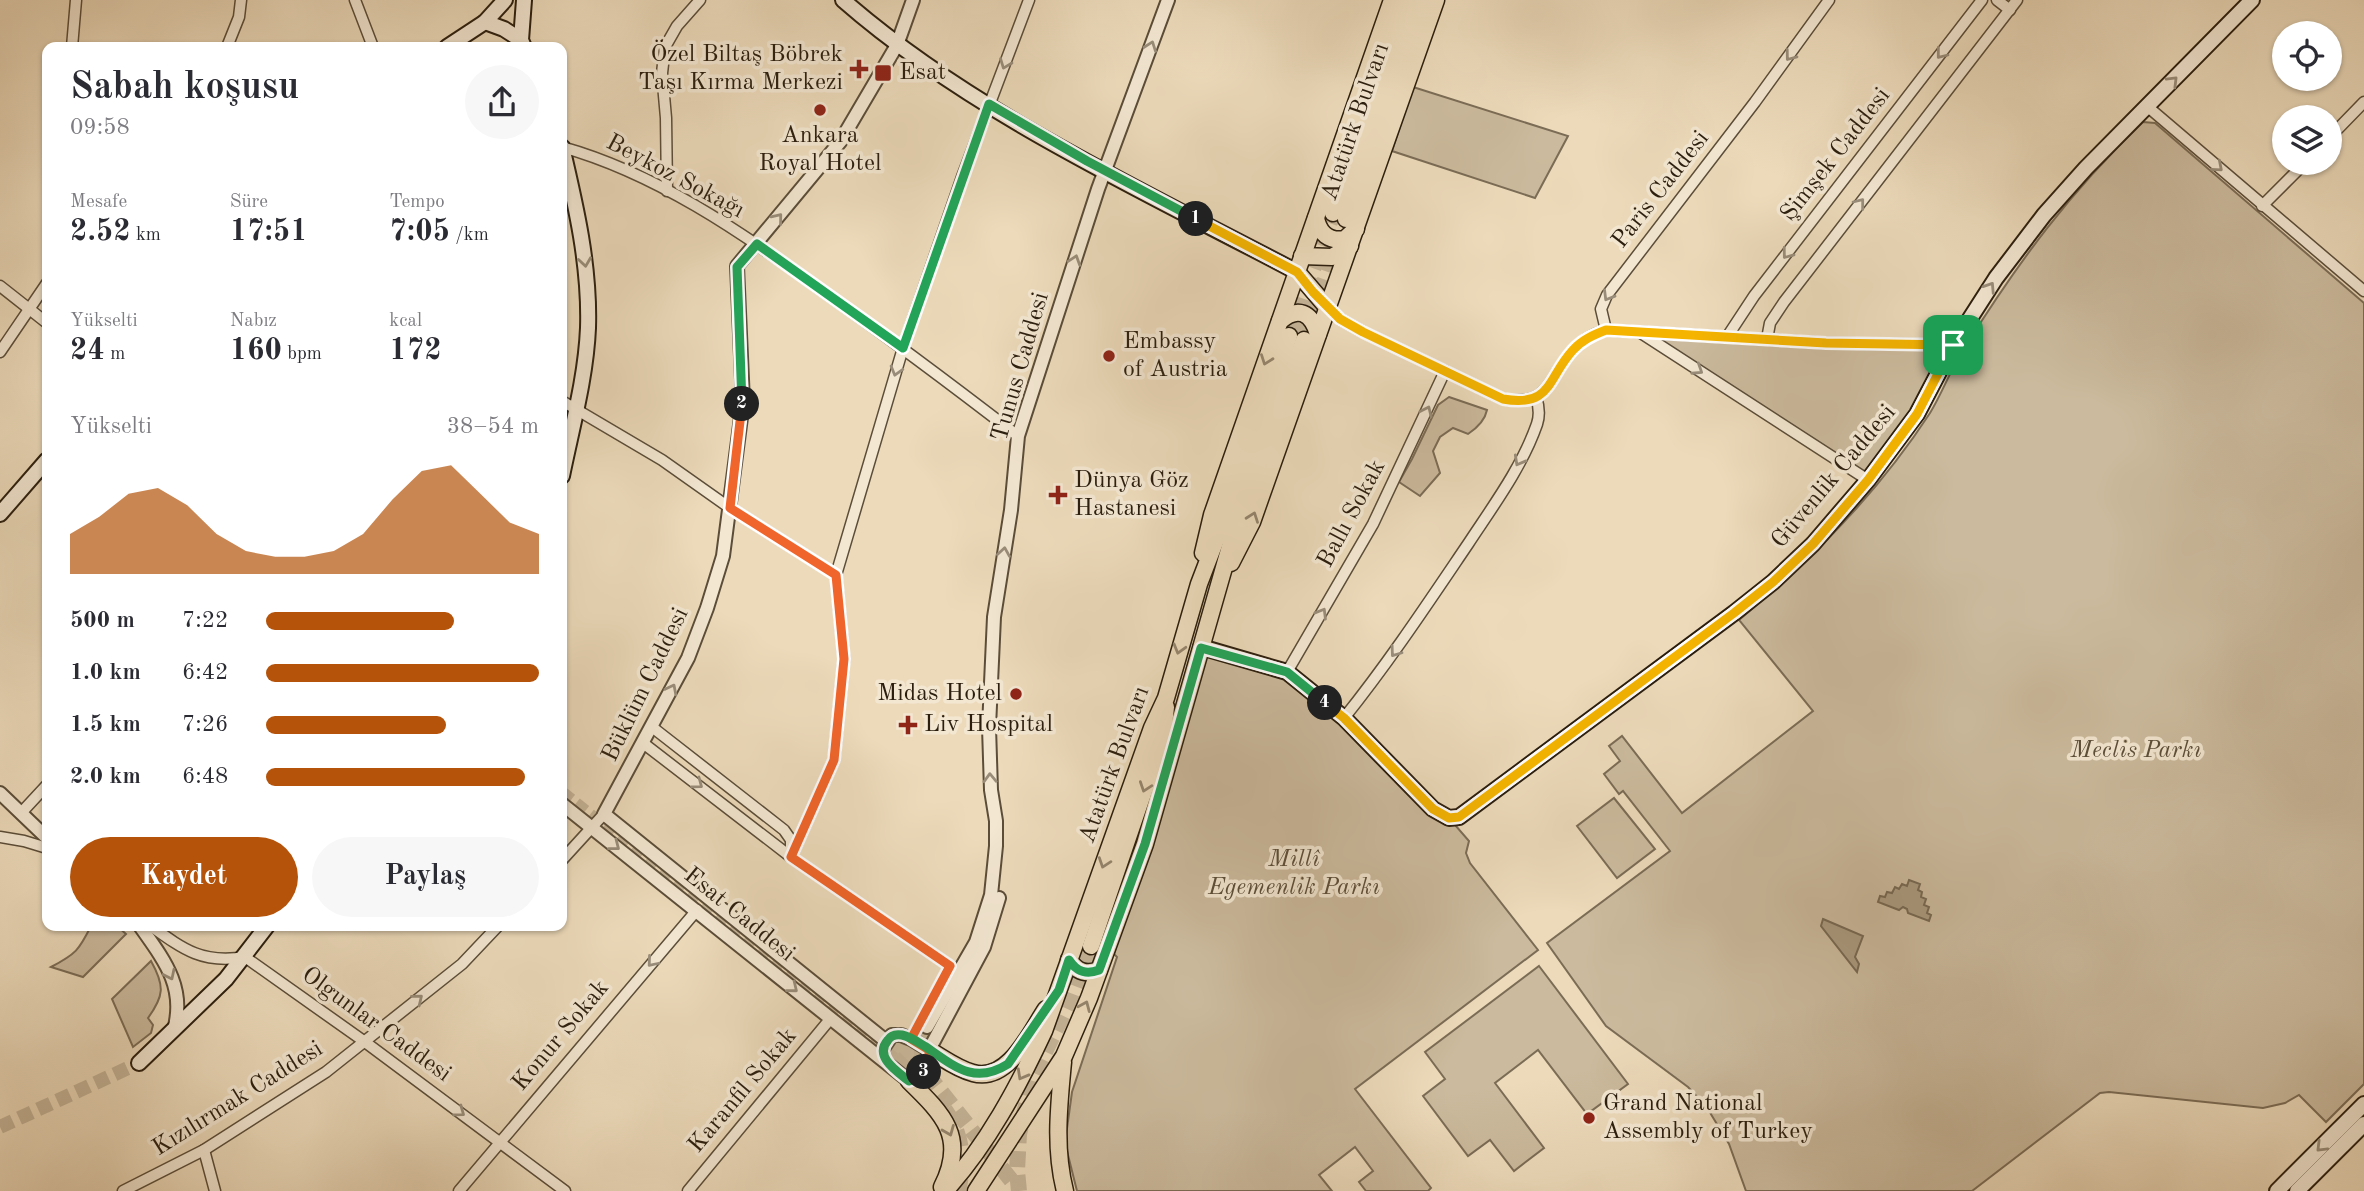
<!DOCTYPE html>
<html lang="tr">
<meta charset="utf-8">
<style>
:root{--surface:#fff;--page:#f7f7f7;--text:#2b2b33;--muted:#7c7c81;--accent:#b45309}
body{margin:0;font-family:"Old Standard TT",serif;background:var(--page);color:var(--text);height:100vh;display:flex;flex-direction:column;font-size:26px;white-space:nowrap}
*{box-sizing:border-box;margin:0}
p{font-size:23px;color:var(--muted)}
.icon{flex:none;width:38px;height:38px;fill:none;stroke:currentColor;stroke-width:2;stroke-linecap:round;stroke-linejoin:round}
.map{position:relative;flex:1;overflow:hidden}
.details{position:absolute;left:42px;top:42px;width:525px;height:889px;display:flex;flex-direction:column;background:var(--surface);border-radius:14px;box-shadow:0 2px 5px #0004}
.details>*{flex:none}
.buttons{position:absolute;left:2272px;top:21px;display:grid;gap:14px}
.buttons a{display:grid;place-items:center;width:70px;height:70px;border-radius:50%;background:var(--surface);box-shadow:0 2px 5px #0004;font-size:35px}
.pin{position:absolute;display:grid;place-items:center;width:60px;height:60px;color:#fff;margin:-30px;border-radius:14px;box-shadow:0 4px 10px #0006}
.km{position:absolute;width:35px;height:35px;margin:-18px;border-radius:50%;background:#222;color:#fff;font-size:19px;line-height:35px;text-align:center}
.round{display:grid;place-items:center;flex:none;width:74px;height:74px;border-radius:37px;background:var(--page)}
.summary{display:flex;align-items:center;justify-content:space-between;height:119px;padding:0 28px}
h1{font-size:38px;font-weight:700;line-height:52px}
.metrics{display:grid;grid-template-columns:repeat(3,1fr);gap:10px;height:119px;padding:7px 28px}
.metrics div{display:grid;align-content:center}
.metrics b{font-size:30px;font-weight:700}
.metrics small{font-size:19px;font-weight:400}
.metrics p{font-size:19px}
.chart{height:196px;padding:14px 28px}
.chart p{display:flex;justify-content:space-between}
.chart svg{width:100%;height:126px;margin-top:7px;fill:var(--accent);opacity:.7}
.button{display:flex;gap:14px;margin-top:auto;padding:14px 28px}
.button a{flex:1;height:80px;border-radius:42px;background:var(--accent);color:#fff;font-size:28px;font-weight:700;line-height:80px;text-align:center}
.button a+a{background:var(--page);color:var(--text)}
ul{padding:0 28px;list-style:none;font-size:23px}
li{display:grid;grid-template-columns:112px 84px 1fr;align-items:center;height:52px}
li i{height:18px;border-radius:9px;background:var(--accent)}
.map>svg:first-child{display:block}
</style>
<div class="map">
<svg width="2364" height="1191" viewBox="0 0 2364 1191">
<rect width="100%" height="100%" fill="#ecdaba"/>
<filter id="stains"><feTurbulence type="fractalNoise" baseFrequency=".00286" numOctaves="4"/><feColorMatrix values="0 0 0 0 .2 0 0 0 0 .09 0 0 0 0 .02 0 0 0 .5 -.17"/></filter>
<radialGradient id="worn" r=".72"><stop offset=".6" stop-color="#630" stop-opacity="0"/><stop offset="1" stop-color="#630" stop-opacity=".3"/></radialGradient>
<g fill="#cbba9d" stroke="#7b6c56" stroke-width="2">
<polygon points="1413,87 1568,136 1535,198 1392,151"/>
<path d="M2143 122 2155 123 2364 303V1084L2326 1122 2299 1095 2285 1103 2263 1108 2109 1092 2100 1093 1972 1191H1746L1729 1144 1706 1106 1688 1087 1606 1026 1547 943 1670 851 1623 791 1619 794 1604 774 1620 761 1609 746 1622 736 1682 813 1813 711 1739 620C1812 560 1878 493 1930 413 1943 392 1951 368 1965 347 2019 261 2069 193 2143 122Z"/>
<polygon points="1641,333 1953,345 1868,480"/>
<path d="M1449 397 1487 410C1485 420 1477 428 1468 434L1453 428 1440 437 1433 451 1440 473 1420 496 1399 482 1412 459 1438 405Z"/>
<polygon points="1201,647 1287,672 1449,818 1469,841 1466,853 1470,863 1538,950 1355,1089 1431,1188 1428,1191 1366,1191 1359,1182 1373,1171 1355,1147 1319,1175 1332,1191 1077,1191 1065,1143 1072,1092 1117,957 1114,954"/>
<polygon points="1614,798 1655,849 1617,878 1577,826"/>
<path d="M91 926H117L126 934 83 977 51 967C76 954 79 950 91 926Z"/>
<path d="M151 961C165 986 164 996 148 1018L153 1025 151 1033 133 1047 112 999Z"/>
<polygon points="1539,966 1628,1084 1587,1114 1538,1050 1495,1083 1544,1148 1514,1171 1490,1140 1468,1156 1423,1096 1445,1079 1425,1052"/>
<polygon points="892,1035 929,1050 916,1079 884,1057 883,1048"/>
</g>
<g fill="#aa9a80" stroke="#776852" stroke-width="2">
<polygon points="1909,880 1920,884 1918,890 1922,892 1921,897 1926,899 1924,905 1929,907 1927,913 1931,915 1929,921 1908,913 1907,909 1903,907 1899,910 1878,902 1880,896 1885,897 1887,892 1892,893 1895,887 1899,889 1902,884 1907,886"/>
<polygon points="1823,919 1863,936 1855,957 1859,964 1857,972 1821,926"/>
</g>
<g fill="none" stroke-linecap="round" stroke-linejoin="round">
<polyline stroke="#c5b498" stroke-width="12" stroke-dasharray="12 6" stroke-linecap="butt" points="562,792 894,1058"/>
<polyline stroke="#c5b498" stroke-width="14" stroke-dasharray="14 7" stroke-linecap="butt" points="0,1127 139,1063"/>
<g stroke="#c5b498" stroke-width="16" stroke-dasharray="16 8" stroke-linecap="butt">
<polyline points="1289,336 1333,213"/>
<polyline points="1304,340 1346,219"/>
<path d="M927 1027C920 1044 920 1057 927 1074L1019 1190"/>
<polyline points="894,1058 920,1084"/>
<path d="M945 1110C963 1135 965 1162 958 1191"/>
<polyline points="1019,1191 1017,1171 1019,1134 1033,1077 1072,996 1091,946"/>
</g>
<defs>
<g id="minor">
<polyline points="355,0 373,47"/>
<polyline points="1997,0 2010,10"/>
<polyline points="72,47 76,0"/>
<polyline points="227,47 239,17 241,0"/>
<polyline points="2148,107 2364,291"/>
<polyline points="2329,138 2364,102"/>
<path d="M562 147C655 173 740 231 817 287 885 335 952 385 1018 436"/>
<polyline points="667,191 666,118 662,73 665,47 677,26 700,0"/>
<polyline points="2262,206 2305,163"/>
<polyline points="0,286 47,323"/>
<path d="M1327 307 1340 319 1363 332 1503 399C1552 407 1547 378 1573 350 1582 340 1593 334 1606 330L1826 343 1953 345"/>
<polyline points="1606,330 1601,309 1607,295 1755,102 1829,0"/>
<polyline points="1641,333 1868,480"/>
<polyline points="1727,337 1754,296 1982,0"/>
<polyline points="1767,339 1770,323 1784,302 2017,0"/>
<polyline points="0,352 47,283"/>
<polyline points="562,401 662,460 730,508 836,575"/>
<polyline points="1287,672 1373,524 1445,371"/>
<path d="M1344 718C1389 662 1428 603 1468 544 1493 506 1522 467 1537 424 1540 415 1539 406 1536 397"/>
<polyline points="652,727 784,830 791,840 791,853"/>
<polyline points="643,743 791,857 950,966 911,1039"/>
<polyline points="21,813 47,785"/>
<polyline points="0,837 24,841 47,848"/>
<polyline points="791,857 834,760 844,659 836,575 903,348 962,177 1029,0"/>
<polyline points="562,860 604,814"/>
<path d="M151 926C184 950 203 964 245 957L365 1042 565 1191"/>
<polyline points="204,1150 215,1191"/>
<polyline points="123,1191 204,1150 326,1072 462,964 498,926"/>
<polyline points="459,1191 697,910"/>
<polyline points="688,1191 831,1018"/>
</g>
<g id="tertiary">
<polyline points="0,793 47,838"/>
<path d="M562 804 909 1081C924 1077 931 1065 929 1050L984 947 999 898"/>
<path d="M140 926C164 960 186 987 174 1030"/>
<polyline points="927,1027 976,942 991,895 996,846 996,821 991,790 989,727 994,617 1011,510 1018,436 1098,189 1168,0"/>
<polyline points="886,1041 604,814 688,658 707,608 723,556 743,402 737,266 840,142 897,45 913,0"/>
<polyline points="884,1047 892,1035 901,1035 911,1039 929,1050"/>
</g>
<g id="secondary">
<path d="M843 0C972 113 1146 192 1297 272"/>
<polyline points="485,22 504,29 521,40"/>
<polyline points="447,47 485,22 505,0"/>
<polyline points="524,47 521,40 524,0"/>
<path d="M562 147C576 206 590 266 588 328 586 377 572 427 562 476"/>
<polyline points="0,514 47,460"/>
<polyline points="1201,647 1287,672 1344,718 1433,809 1449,818 1459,817 1734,613 1773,582 1813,544 1868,480 1917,414 1953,345 1996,278 2044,215 2086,168 2252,0"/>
<polyline points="139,1063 226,979 267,926"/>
<polyline points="2277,1191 2364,1104"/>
<polyline points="2297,1191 2364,1124"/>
</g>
<g id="primary">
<polyline points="1333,213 1407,0"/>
<path d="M1316 218C1319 233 1329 242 1345 239L1356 229"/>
<polyline points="1346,219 1423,0"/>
<polyline points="1302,256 1332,257 1350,246"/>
<polyline points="1297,272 1327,307"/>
<path d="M1280 321C1298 306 1311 312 1318 334"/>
<polyline points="1203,553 1212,515 1392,0"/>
<polyline points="1231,563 1252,522 1436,0"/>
<polyline points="1091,946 1163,735 1166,707"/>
<path d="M1069 960C1077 972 1086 975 1099 970"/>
<path d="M929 1050C943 1058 957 1069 973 1073 1008 1083 1030 1033 1046 1009"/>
<path d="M1063 1062C1059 1105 1054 1148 1065 1191"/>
<path d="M909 1081C944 1115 967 1138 942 1187"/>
<path d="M945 1191C987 1145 1018 1087 1044 1031L1152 728 1166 698 1199 584 1245 464 1289 336"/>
<polyline points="976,1191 1064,1056 1089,998 1145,844 1237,522 1304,340"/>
</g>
</defs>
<use href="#minor" stroke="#5b4d39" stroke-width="13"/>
<use href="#tertiary" stroke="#5b4d39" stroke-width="16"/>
<use href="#secondary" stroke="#2b1e0e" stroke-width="18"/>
<use href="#primary" stroke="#2b1e0e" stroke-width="19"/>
<use href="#minor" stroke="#f3e7d2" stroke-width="10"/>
<use href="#tertiary" stroke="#f3e7d2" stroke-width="12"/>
<use href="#secondary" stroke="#f3e7d2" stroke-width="14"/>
<use href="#primary" stroke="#ecdaba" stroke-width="16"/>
</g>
<defs><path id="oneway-chevron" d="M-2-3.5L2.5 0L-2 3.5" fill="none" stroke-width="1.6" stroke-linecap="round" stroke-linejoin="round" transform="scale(1.75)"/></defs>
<g stroke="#998d7a">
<use href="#oneway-chevron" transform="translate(1151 46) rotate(-70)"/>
<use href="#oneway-chevron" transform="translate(1941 54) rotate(128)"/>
<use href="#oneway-chevron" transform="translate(1790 56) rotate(127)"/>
<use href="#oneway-chevron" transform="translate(1005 64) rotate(111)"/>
<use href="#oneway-chevron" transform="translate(2173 81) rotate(-45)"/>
<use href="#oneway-chevron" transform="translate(2218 167) rotate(41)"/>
<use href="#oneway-chevron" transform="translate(1860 203) rotate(-52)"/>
<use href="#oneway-chevron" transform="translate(778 218) rotate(-51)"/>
<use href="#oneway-chevron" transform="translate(1787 254) rotate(127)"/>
<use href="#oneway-chevron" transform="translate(1075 260) rotate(-72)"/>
<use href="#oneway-chevron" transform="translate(585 262) rotate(82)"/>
<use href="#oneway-chevron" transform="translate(1990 287) rotate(-57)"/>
<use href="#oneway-chevron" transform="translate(1608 296) rotate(121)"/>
<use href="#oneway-chevron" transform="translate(1698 370) rotate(33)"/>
<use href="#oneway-chevron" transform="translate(896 371) rotate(106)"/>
<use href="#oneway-chevron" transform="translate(1427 411) rotate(-65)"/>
<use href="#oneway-chevron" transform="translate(1519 461) rotate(119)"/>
<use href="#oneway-chevron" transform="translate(1004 552) rotate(-81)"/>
<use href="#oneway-chevron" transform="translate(1322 613) rotate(-59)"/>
<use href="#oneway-chevron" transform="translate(1395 652) rotate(126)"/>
<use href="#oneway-chevron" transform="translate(672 689) rotate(-63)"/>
<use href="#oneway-chevron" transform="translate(990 778) rotate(-92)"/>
<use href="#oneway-chevron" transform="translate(698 784) rotate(37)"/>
<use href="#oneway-chevron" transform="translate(615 846) rotate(38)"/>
<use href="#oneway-chevron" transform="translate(652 962) rotate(130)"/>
<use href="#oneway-chevron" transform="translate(170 975) rotate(64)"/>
<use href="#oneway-chevron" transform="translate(793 988) rotate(39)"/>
<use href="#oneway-chevron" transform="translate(418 999) rotate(-39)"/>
<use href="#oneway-chevron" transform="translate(460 1112) rotate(36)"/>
<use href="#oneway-chevron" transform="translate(2321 1147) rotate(135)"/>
</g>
<g stroke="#95856d">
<use href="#oneway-chevron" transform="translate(1266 360) rotate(110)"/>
<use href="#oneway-chevron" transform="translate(1253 517) rotate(-70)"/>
<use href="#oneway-chevron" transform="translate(1179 649) rotate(106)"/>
<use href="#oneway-chevron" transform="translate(1145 787) rotate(109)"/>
<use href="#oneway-chevron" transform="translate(1104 863) rotate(109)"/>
<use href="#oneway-chevron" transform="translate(1085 1006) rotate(-67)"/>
<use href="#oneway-chevron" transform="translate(1022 1075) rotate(119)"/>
<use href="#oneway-chevron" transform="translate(949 1131) rotate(68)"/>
</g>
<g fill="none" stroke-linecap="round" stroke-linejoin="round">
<defs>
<path id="split-1" d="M1196 219 1297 272 1313 292 1340 319 1363 332 1503 399C1552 408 1547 378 1573 350 1582 340 1593 335 1606 330L1826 343 1953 345"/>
<polyline id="split-2" points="742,404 737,267 757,244 903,348 989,104 1087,161 1196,219"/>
<polyline id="split-3" points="742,404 730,508 836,575 844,659 834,760 791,857 950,966 911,1039 929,1050 929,1062 924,1072"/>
<path id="split-4" d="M924 1072 916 1079 909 1081C898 1072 873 1057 888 1040 891 1035 896 1034 902 1035 911 1037 919 1043 926 1047 955 1067 975 1085 1008 1064L1059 990 1069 960C1077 972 1086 975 1099 970L1145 844 1201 648 1287 672 1325 703"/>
<polyline id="split-5" points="1325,703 1344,718 1433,809 1449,818 1459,817 1734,613 1773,582 1813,544 1868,480 1917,414 1953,345"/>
</defs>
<use href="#split-1" stroke="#fff" stroke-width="14"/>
<use href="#split-2" stroke="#fff" stroke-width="14"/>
<use href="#split-3" stroke="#fff" stroke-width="14"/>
<use href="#split-4" stroke="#fff" stroke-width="14"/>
<use href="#split-5" stroke="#fff" stroke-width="14"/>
<use href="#split-1" stroke="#f5b400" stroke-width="9"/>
<use href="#split-2" stroke="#22a559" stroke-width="9"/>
<use href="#split-3" stroke="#f0652b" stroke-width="9"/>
<use href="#split-4" stroke="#22a559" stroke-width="9"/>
<use href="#split-5" stroke="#f5b400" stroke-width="9"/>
</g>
<g fill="#8f2418" stroke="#f3e7d2" stroke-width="2.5">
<path d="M855.5 58.5h7v7h7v7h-7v7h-7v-7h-7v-7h7z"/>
<rect x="874" y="64" width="18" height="18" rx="3.5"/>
<circle cx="820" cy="110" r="7"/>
<circle cx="1109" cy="356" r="7"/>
<path d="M1054.5 484.5h7v7h7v7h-7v7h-7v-7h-7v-7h7z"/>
<circle cx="1016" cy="694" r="7"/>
<path d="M904.5 714.5h7v7h7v7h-7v7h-7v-7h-7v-7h7z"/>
<circle cx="1589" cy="1118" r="7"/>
</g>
<g text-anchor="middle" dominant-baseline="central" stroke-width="7" stroke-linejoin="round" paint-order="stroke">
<g font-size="24" fill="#2b1e0e" stroke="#f3e7d2" text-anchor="start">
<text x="843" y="55" text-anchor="end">Özel Biltaş Böbrek<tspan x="843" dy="28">Taşı Kırma Merkezi</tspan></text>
<text x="899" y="73">Esat</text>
<text x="820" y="136" text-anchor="middle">Ankara<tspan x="820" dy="28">Royal Hotel</tspan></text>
<text x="1123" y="342">Embassy<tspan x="1123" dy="28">of Austria</tspan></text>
<text x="1074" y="481">Dünya Göz<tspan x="1074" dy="28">Hastanesi</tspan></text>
<text x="1002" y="694" text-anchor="end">Midas Hotel</text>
<text x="924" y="725">Liv Hospital</text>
<text x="1603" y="1104">Grand National<tspan x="1603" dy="28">Assembly of Turkey</tspan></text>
</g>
<g font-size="24" fill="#2b1e0e" stroke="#f3e7d2">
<text transform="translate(1356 122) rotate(-71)">Atatürk Bulvarı</text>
<text transform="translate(1836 155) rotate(-52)">Şimşek Caddesi</text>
<text transform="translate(675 177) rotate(28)">Beykoz Sokağı</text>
<text transform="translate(1661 190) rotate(-52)">Paris Caddesi</text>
<text transform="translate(1021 367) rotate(-74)">Tunus Caddesi</text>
<text transform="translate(1834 477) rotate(-50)">Güvenlik Caddesi</text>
<text transform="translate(1352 514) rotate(-62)">Ballı Sokak</text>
<text transform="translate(646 685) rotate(-64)">Büklüm Caddesi</text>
<text transform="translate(1115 765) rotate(-70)">Atatürk Bulvarı</text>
<text transform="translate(739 915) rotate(39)">Esat Caddesi</text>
<text transform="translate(376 1025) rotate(36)">Olgunlar Caddesi</text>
<text transform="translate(561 1036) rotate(-50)">Konur Sokak</text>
<text transform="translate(743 1091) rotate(-50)">Karanfil Sokak</text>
<text transform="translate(238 1099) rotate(-32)">Kızılırmak Caddesi</text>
</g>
<g font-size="24" font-style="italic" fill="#5b4d39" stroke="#f3e7d2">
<text x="2136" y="751">Meclis Parkı</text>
<text x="1294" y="860">Millî<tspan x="1294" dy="28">Egemenlik Parkı</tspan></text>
</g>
</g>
<rect width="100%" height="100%" filter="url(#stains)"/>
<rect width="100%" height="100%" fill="url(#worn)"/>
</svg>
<div class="buttons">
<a><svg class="icon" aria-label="locate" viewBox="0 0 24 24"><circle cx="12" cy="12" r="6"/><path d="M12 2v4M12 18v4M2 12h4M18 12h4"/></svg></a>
<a><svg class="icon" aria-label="layers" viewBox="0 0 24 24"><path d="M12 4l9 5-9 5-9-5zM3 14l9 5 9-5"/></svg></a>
</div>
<div class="pin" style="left:1953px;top:345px;background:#1e9e55"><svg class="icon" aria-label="arrive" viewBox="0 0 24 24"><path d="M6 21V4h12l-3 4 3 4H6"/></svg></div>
<b class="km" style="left:1196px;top:219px">1</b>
<b class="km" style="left:742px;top:404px">2</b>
<b class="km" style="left:924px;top:1072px">3</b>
<b class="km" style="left:1325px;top:703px">4</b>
<section class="details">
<div class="summary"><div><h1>Sabah koşusu</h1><p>09:58</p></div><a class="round"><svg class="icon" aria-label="share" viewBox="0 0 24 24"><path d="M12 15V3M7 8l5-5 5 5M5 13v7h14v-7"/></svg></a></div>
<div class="metrics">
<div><p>Mesafe</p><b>2.52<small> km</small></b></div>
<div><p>Süre</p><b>17:51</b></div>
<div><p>Tempo</p><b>7:05<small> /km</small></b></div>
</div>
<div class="metrics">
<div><p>Yükselti</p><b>24<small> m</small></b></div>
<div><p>Nabız</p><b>160<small> bpm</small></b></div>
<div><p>kcal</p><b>172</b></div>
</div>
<div class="chart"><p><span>Yükselti</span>38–54 m</p>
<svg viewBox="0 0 160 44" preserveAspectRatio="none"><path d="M0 44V30L10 24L20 16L30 14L40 20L50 30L60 36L70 38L80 38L90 36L100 30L110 18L120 8L130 6L140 16L150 26L160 30V44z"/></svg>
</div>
<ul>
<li><b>500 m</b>7:22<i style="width:69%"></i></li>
<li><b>1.0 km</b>6:42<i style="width:100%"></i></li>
<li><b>1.5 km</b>7:26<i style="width:66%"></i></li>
<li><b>2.0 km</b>6:48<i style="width:95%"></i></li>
</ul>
<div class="button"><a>Kaydet</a><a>Paylaş</a></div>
</section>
</div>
